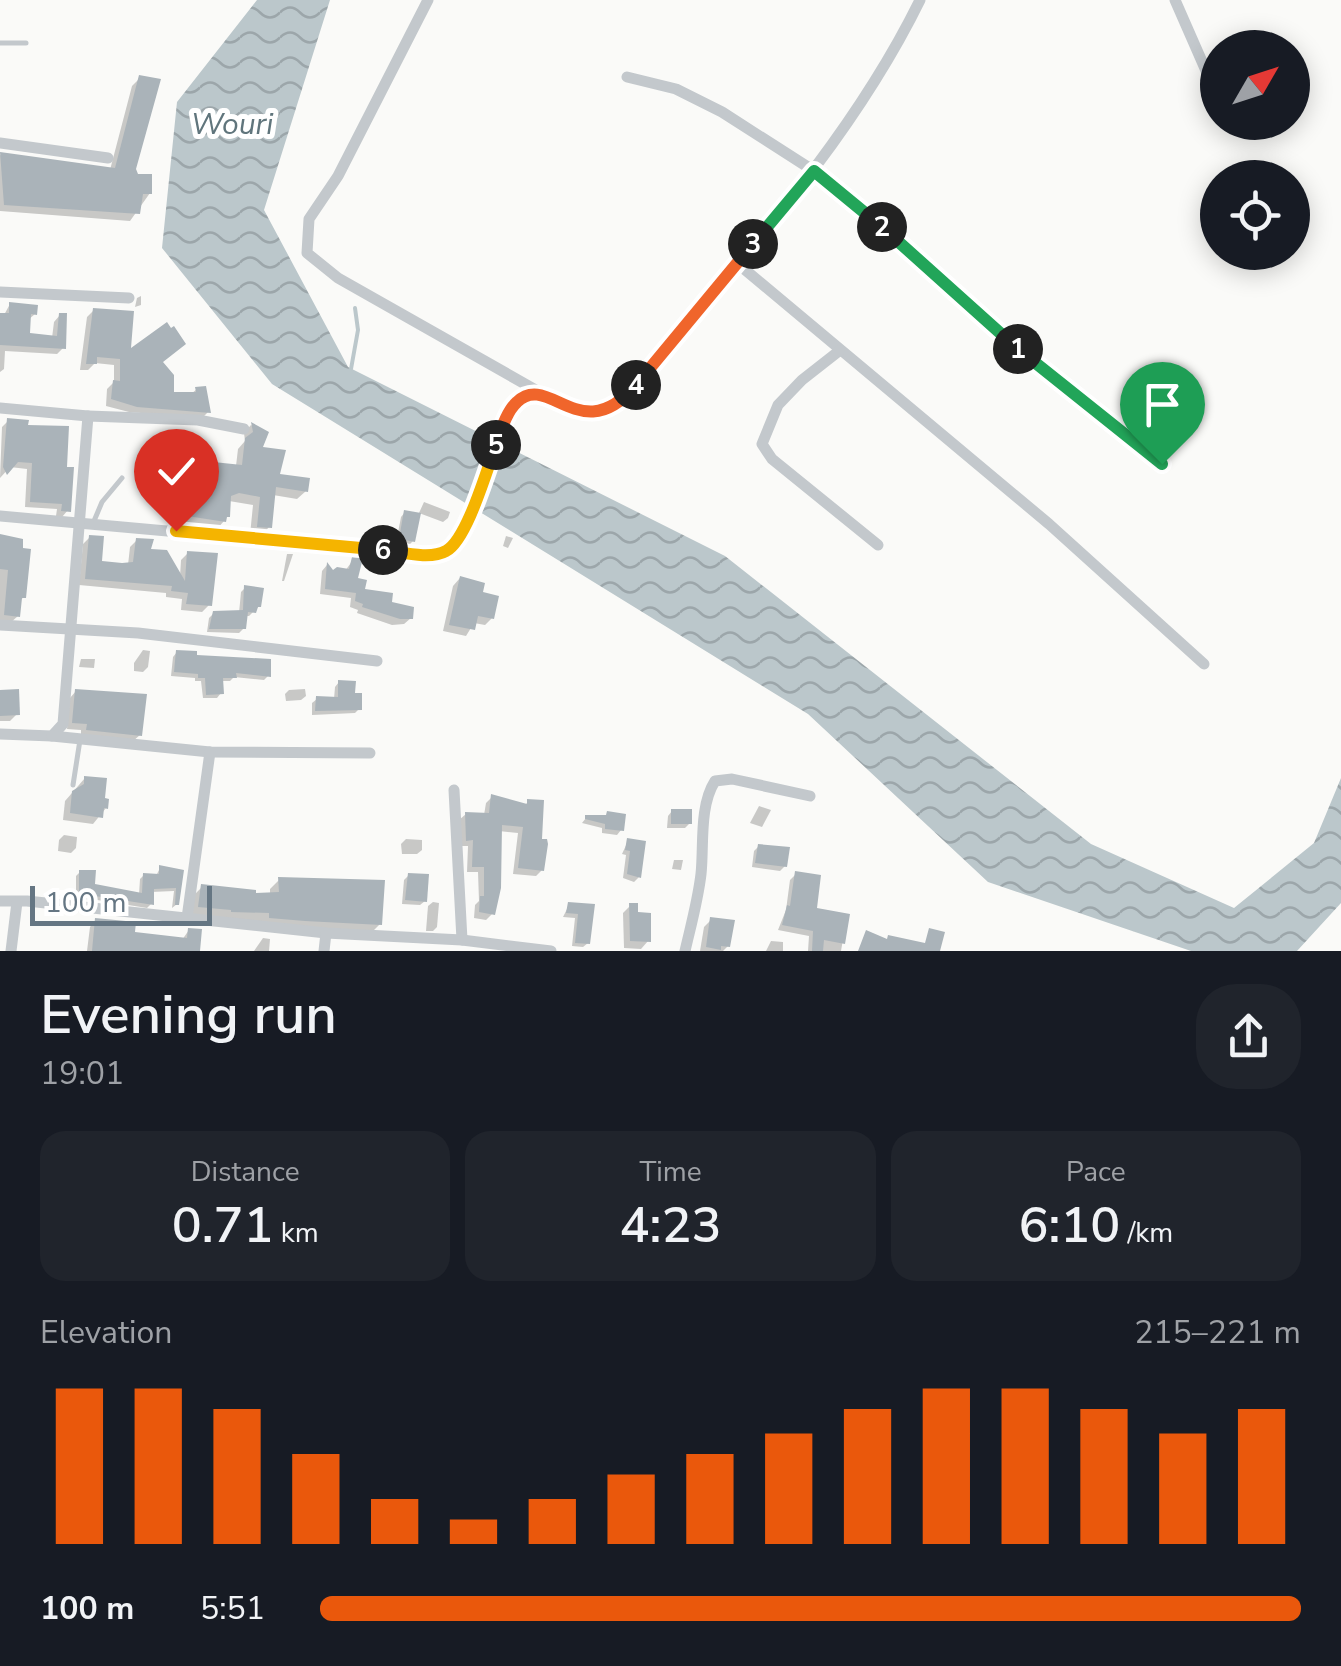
<!DOCTYPE html>
<meta charset="utf-8">
<style>
:root{--surface:#171b24;--page:#20242c;--text:#f1f3f6;--muted:#9ea1a6;--accent:#ea580c}
body{margin:0;font-family:"Nunito Sans",sans-serif;background:var(--page);color:var(--text);height:100vh;display:flex;flex-direction:column;font-size:38px;white-space:nowrap}
*{box-sizing:border-box;margin:0}
p{font-size:32px;color:var(--muted)}
.icon{flex:none;width:55px;height:55px;fill:none;stroke:currentColor;stroke-width:2;stroke-linecap:round;stroke-linejoin:round}
.map{position:relative;height:951px;overflow:hidden}
.drawer{display:flex;flex-direction:column;background:var(--surface);flex:1}
.drawer>*{flex:none}
.needle{width:65px;rotate:51deg}
.controls{position:absolute;left:1200px;top:30px;display:grid;gap:20px}
.controls a{display:grid;place-items:center;width:110px;height:110px;border-radius:50%;background:var(--surface);box-shadow:0 5px 25px #0003;font-size:50px}
.scale{position:absolute;left:30px;bottom:25px;width:182px;box-sizing:border-box;padding-left:10px;border:5px solid #657683;border-top:0;font-size:28px;line-height:35px;white-space:nowrap;color:#657683;-webkit-text-stroke:8px #fff;paint-order:stroke}
.pin{position:absolute;display:grid;place-items:center;width:85px;height:85px;color:#fff;margin:-102px -42px;border-radius:50% 50% 50% 0;rotate:-45deg;box-shadow:0 0 10px #0007}
.pin .icon{rotate:45deg}
.km{position:absolute;width:50px;height:50px;margin:-25px;border-radius:50%;background:#222;color:#fff;font-size:28px;line-height:50px;text-align:center}
.round{display:grid;place-items:center;flex:none;width:105px;height:105px;border-radius:40px;background:var(--page)}
.summary{display:flex;align-items:center;justify-content:space-between;height:170px;padding:0 40px}
h1{font-size:55px;font-weight:600;line-height:75px}
.metrics{display:grid;grid-template-columns:repeat(3,1fr);gap:15px;height:170px;padding:10px 40px}
.metrics div{display:grid;align-content:center;border-radius:25px;background:var(--page);text-align:center}
.metrics b{font-size:50px;font-weight:600}
.metrics small{font-size:28px;font-weight:400}
.metrics p{font-size:28px}
.chart{height:280px;padding:20px 40px}
.chart p{display:flex;justify-content:space-between}
.chart svg{width:100%;height:180px;margin-top:10px;stroke:var(--accent);stroke-width:6}
ul{padding:0 40px;list-style:none;font-size:32px}
li{display:grid;grid-template-columns:160px 120px 1fr;align-items:center;height:75px}
li i{height:25px;border-radius:12px;background:var(--accent)}
.map>svg:first-child{display:block}
</style>
<div class="map">
<svg width="1341" height="951" viewBox="0 0 1341 951">
<defs>
<pattern id="water-waves" width="16" height="10" patternUnits="userSpaceOnUse" patternTransform="scale(2.5)"><rect width="16" height="10" fill="#bbc7cb"/><path d="M0 5q4-4 8 0t8 0" fill="none" stroke="#9ca6aa"/></pattern>
</defs>
<rect width="100%" height="100%" fill="#fafaf8"/>
<polygon fill="url(#water-waves)" points="257,0 330,0 264,210 348,367 725,556 1091,844 1234,908 1314,843 1341,778 1341,903 1297,951 1191,951 988,882 808,714 272,384 162,248 177,102"/>
<g fill="#0003">
<polygon points="140,78 134,169 150,193 130,221 0,211 0,155 110,170 132,86"/>
<polygon points="141,296 141,305 135,307 137,298"/>
<polygon points="10,304 35,314 28,320 27,336 52,338 54,322 60,315 63,348 57,354 5,351 4,369 0,372 0,315 4,315"/>
<polygon points="94,310 128,353 161,362 171,394 191,394 197,389 208,412 202,418 129,412 106,406 107,389 114,382 114,365 95,363 88,370 80,370 87,317"/>
<polygon points="8,421 64,469 68,510 62,517 56,516 57,509 25,507 27,469 10,467 0,478 2,427"/>
<polygon points="251,425 266,434 260,449 277,476 306,491 297,499 273,495 269,527 261,536 250,535 253,505 229,501 224,521 216,530 180,523 182,500 161,498 163,455 171,447 191,448 196,443 201,463 236,466 238,449 245,441 244,433"/>
<polygon points="424,502 450,512 448,518 443,522 419,513"/>
<polygon points="405,512 413,541 409,545 396,543 401,517"/>
<polygon points="506,536 513,538 508,548 503,546"/>
<polygon points="0,537 24,597 19,601 18,616 10,623 0,622"/>
<polygon points="90,537 99,564 128,565 130,547 137,540 180,577 181,560 188,553 209,605 202,612 181,610 182,599 166,597 166,593 79,585 83,544"/>
<polygon points="287,554 293,554 284,581 282,581"/>
<polygon points="353,560 355,580 362,591 411,618 404,624 392,625 357,613 358,610 350,607 351,598 320,594 322,571 327,565 333,573 345,571"/>
<polygon points="460,578 480,594 492,618 485,625 474,623 466,636 443,631 453,586"/>
<polygon points="245,588 259,606 249,616 245,616 244,628 239,633 207,632 209,618 214,613 239,613 241,592"/>
<polygon points="143,650 150,651 148,667 143,672 134,671 134,663"/>
<polygon points="177,652 268,676 264,680 234,677 230,681 221,681 221,693 217,698 203,698 201,681 195,681 195,678 171,676 173,657"/>
<polygon points="81,659 95,659 94,668 79,667"/>
<polygon points="339,682 359,709 355,713 312,715 312,703 317,699 334,699 335,687"/>
<polygon points="305,689 306,696 301,700 286,701 285,694 289,690"/>
<polygon points="76,691 140,735 133,741 81,736 81,730 67,729 70,698"/>
<polygon points="0,692 17,714 10,721 0,721"/>
<polygon points="85,778 106,808 93,824 63,820 65,801"/>
<polygon points="492,797 524,806 528,802 540,841 542,870 536,876 513,874 518,833 499,831 493,913 486,920 474,918 475,905 479,901 478,872 467,872 468,846 461,846 459,820 466,814 484,815 486,803"/>
<polygon points="759,806 771,810 762,827 750,823"/>
<polygon points="672,811 690,823 685,828 667,828 668,816"/>
<polygon points="586,818 604,818 621,830 617,835 602,833 602,828 582,823"/>
<polygon points="64,835 77,837 76,848 71,853 58,851 59,840"/>
<polygon points="406,839 422,840 422,850 417,854 402,854 401,844"/>
<polygon points="628,841 639,877 634,882 623,878 626,855 622,854"/>
<polygon points="758,847 785,866 780,871 752,867 754,851"/>
<polygon points="674,860 683,860 681,870 672,869"/>
<polygon points="160,868 181,872 177,904 172,908 174,891 151,892 151,904 147,908 91,899 76,900 76,876 80,872 93,886 139,895 140,879 144,875 156,876"/>
<polygon points="796,874 814,910 847,916 841,951 808,951 809,936 778,930 786,910 790,880"/>
<polygon points="409,875 425,901 420,905 402,904 404,880"/>
<polygon points="279,880 380,924 371,933 190,915 193,896 202,887 254,896 270,895 270,889"/>
<polygon points="433,902 439,903 437,927 433,931 426,931 428,906"/>
<polygon points="569,905 592,906 588,943 583,947 572,946 575,918 563,917"/>
<polygon points="630,906 648,941 641,949 624,948 623,913"/>
<polygon points="96,920 132,934 182,940 189,930 197,951 202,951 87,951 90,927"/>
<polygon points="711,920 728,946 723,951 700,951 704,927"/>
<polygon points="263,938 270,939 269,951 254,951"/>
<polygon points="771,941 783,942 783,951 766,951"/>
</g>
<g fill="none" stroke-linecap="round" stroke-linejoin="round">
<polyline stroke="#bbc7cb" stroke-width="4" points="351,369 358,330 355,308"/>
</g>
<g fill="#aab3b9">
<polygon points="139,75 161,79 136,169 138,174 152,174 152,194 143,194 140,214 4,205 0,152 115,168"/>
<polygon points="9,302 38,305 37,315 31,314 30,333 57,336 59,313 67,313 66,349 0,345 0,313 9,313"/>
<polygon points="93,308 134,311 131,348 167,322 171,328 174,326 186,344 163,362 174,375 174,392 196,392 195,387 206,386 211,413 137,407 111,399 113,380 120,381 120,359 97,357 97,364 86,364"/>
<polygon points="7,418 29,420 28,425 69,426 67,467 74,467 71,512 61,511 62,504 30,502 32,463 18,462 7,475 3,467"/>
<polygon points="251,422 269,432 263,447 286,450 280,474 310,478 308,492 276,487 272,528 257,527 260,497 239,493 231,496 230,517 227,517 226,522 187,516 189,492 168,490 170,444 194,446 195,441 206,442 204,461 242,465 245,438 253,432"/>
<polygon points="404,510 421,513 415,542 399,539"/>
<polygon points="0,534 23,539 23,548 31,549 26,598 22,598 20,617 4,615 8,570 0,569"/>
<polygon points="89,535 104,536 102,561 122,563 133,562 136,538 154,539 151,549 167,550 185,581 187,551 218,553 212,606 186,604 188,593 171,591 172,586 85,579"/>
<polygon points="352,557 363,558 358,578 367,580 365,589 393,593 392,602 414,607 413,619 400,619 362,607 363,604 355,601 356,593 325,589 327,562 333,570 337,567 349,569"/>
<polygon points="460,576 485,583 483,592 499,596 494,619 478,616 475,630 449,625"/>
<polygon points="244,585 264,588 261,607 258,607 256,613 248,612 246,629 209,629 213,611 243,610"/>
<polygon points="176,650 197,651 197,655 271,659 271,677 236,673 237,678 223,678 224,694 206,695 205,678 198,678 198,674 174,672"/>
<polygon points="338,680 356,681 355,693 362,693 362,710 315,711 316,696 338,697"/>
<polygon points="19,689 20,715 0,716 0,690"/>
<polygon points="75,689 147,694 142,736 86,730 87,724 72,723"/>
<polygon points="84,776 107,778 105,798 109,799 108,809 104,808 103,818 70,813 72,791 84,784"/>
<polygon points="491,794 527,804 527,799 544,800 542,839 547,839 548,844 544,871 518,868 523,827 502,825 501,888 495,915 479,912 480,896 484,896 484,867 472,867 473,840 466,841 465,812 489,813"/>
<rect x="671" y="809" width="21" height="15"/>
<polygon points="607,811 626,814 624,831 605,829 605,824 585,819 585,815 606,815"/>
<polygon points="627,838 646,841 641,878 627,874 630,851 625,850"/>
<polygon points="758,844 790,847 787,867 755,863"/>
<polygon points="159,865 184,870 179,905 175,905 176,888 154,889 154,905 95,896 95,898 79,897 79,870 96,870 95,884 142,893 143,873 159,874"/>
<polygon points="795,871 821,875 817,908 850,914 845,944 824,940 823,951 812,951 813,931 782,925 787,905 790,906"/>
<polygon points="408,873 429,874 427,902 405,900"/>
<polygon points="278,877 385,880 382,925 305,921 269,918 269,913 231,912 231,910 198,907 201,884 256,890 256,893 279,892"/>
<polygon points="568,902 595,904 590,944 575,943 578,914 566,913"/>
<polygon points="629,903 638,903 638,912 651,913 651,942 630,941"/>
<polygon points="710,917 735,920 730,947 721,946 721,950 706,947"/>
<polygon points="95,918 136,922 135,932 187,938 188,928 202,929 200,951 92,951"/>
<polygon points="929,928 945,932 940,951 858,951 866,930 887,939 888,935 925,943"/>
</g>
<g fill="none" stroke-linecap="round" stroke-linejoin="round">
<g stroke="#c3c8cc" stroke-width="5">
<polyline points="0,43 26,43"/>
<polyline points="94,521 102,502 122,478"/>
<polyline points="73,785 80,740"/>
</g>
<g stroke="#c3c8cc" stroke-width="11">
<polyline points="428,0 338,176 309,219 307,253 338,278 541,393"/>
<polyline points="1175,0 1207,73 1210,98"/>
<polyline points="627,77 676,89 722,112 814,171 862,209 1009,342 1162,464"/>
<polyline points="0,143 108,158"/>
<polyline points="737,263 1049,524 1204,664"/>
<polyline points="0,292 129,298"/>
<polyline points="839,351 802,380 778,405 762,444 772,459 878,545"/>
<polyline points="0,408 88,416"/>
<path d="M0 516 435 555 448 551 460 539 516 403C548 380 554 411 584 413 601 415 616 402 629 393 733 267 848 147 920 0"/>
<polyline points="0,625 138,633 377,661"/>
<polyline points="0,734 52,736 63,724 88,416 198,420 244,429"/>
<polyline points="52,736 210,752 370,753"/>
<polyline points="454,790 462,940"/>
<polyline points="0,901 27,901 326,933 462,940 551,951"/>
<polyline points="187,918 210,752"/>
<polyline points="11,951 17,902"/>
<polyline points="324,951 326,933"/>
<path d="M685 951C691 925 698 900 701 874 704 846 699 806 715 781L732 779 810 796"/>
</g>
</g>
<g fill="none" stroke-linecap="round" stroke-linejoin="round">
<defs>
<polyline id="split-1" points="1018,349 1162,464"/>
<polyline id="split-2" points="882,227 1018,349"/>
<polyline id="split-3" points="753,244 814,171 882,227"/>
<polyline id="split-4" points="636,385 753,244"/>
<path id="split-5" d="M496 445C501 431 506 412 517 402 549 371 581 450 636 385"/>
<path id="split-6" d="M383 550C401 552 430 560 446 551 467 540 487 469 496 445"/>
<polyline id="split-7" points="176,531 383,550"/>
</defs>
<use href="#split-1" stroke="#fff" stroke-width="20"/>
<use href="#split-2" stroke="#fff" stroke-width="20"/>
<use href="#split-3" stroke="#fff" stroke-width="20"/>
<use href="#split-4" stroke="#fff" stroke-width="20"/>
<use href="#split-5" stroke="#fff" stroke-width="20"/>
<use href="#split-6" stroke="#fff" stroke-width="20"/>
<use href="#split-7" stroke="#fff" stroke-width="20"/>
<use href="#split-1" stroke="#22a559" stroke-width="12"/>
<use href="#split-2" stroke="#22a559" stroke-width="12"/>
<use href="#split-3" stroke="#22a559" stroke-width="12"/>
<use href="#split-4" stroke="#f0652b" stroke-width="12"/>
<use href="#split-5" stroke="#f0652b" stroke-width="12"/>
<use href="#split-6" stroke="#f5b400" stroke-width="12"/>
<use href="#split-7" stroke="#f5b400" stroke-width="12"/>
</g>
<g text-anchor="middle" dominant-baseline="central" stroke-width="10" stroke-linejoin="round" paint-order="stroke">
<g font-size="30" font-style="italic" fill="#60757c" stroke="#fff">
<text x="232" y="124">Wouri</text>
</g>
</g>
</svg>
<div class="controls">
<a><svg class="needle" viewBox="-14 -14 28 28"><path d="M0-13l5 13h-10z" fill="#e53935"/><path d="M0 13l5-13h-10z" fill="#9ea1a6"/></svg></a>
<a><svg class="icon" aria-label="locate" viewBox="0 0 24 24"><circle cx="12" cy="12" r="6"/><path d="M12 2v4M12 18v4M2 12h4M18 12h4"/></svg></a>
</div>
<div class="scale">100 m</div>
<div class="pin" style="left:1162px;top:464px;background:#1e9e55"><svg class="icon" aria-label="arrive" viewBox="0 0 24 24"><path d="M6 21V4h12l-3 4 3 4H6"/></svg></div>
<div class="pin" style="left:176px;top:531px;background:#d93025"><svg class="icon" aria-label="check" viewBox="0 0 24 24"><path d="M5 12l5 5 9-10"/></svg></div>
<b class="km" style="left:1018px;top:349px">1</b>
<b class="km" style="left:882px;top:227px">2</b>
<b class="km" style="left:753px;top:244px">3</b>
<b class="km" style="left:636px;top:385px">4</b>
<b class="km" style="left:496px;top:445px">5</b>
<b class="km" style="left:383px;top:550px">6</b>
</div>
<section class="drawer">
<div class="summary"><div><h1>Evening run</h1><p>19:01</p></div><a class="round"><svg class="icon" aria-label="share" viewBox="0 0 24 24"><path d="M12 15V3M7 8l5-5 5 5M5 13v7h14v-7"/></svg></a></div>
<div class="metrics">
<div><p>Distance</p><b>0.71<small> km</small></b></div>
<div><p>Time</p><b>4:23</b></div>
<div><p>Pace</p><b>6:10<small> /km</small></b></div>
</div>
<div class="chart"><p><span>Elevation</span>215–221 m</p>
<svg viewBox="0 0 160 44" preserveAspectRatio="none"><path d="M5 44V6M15 44V6M25 44V11M35 44V22M45 44V33M55 44V38M65 44V33M75 44V27M85 44V22M95 44V17M105 44V11M115 44V6M125 44V6M135 44V11M145 44V17M155 44V11"/></svg>
</div>
<ul>
<li><b>100 m</b>5:51<i style="width:100%"></i></li>
</ul>
</section>
